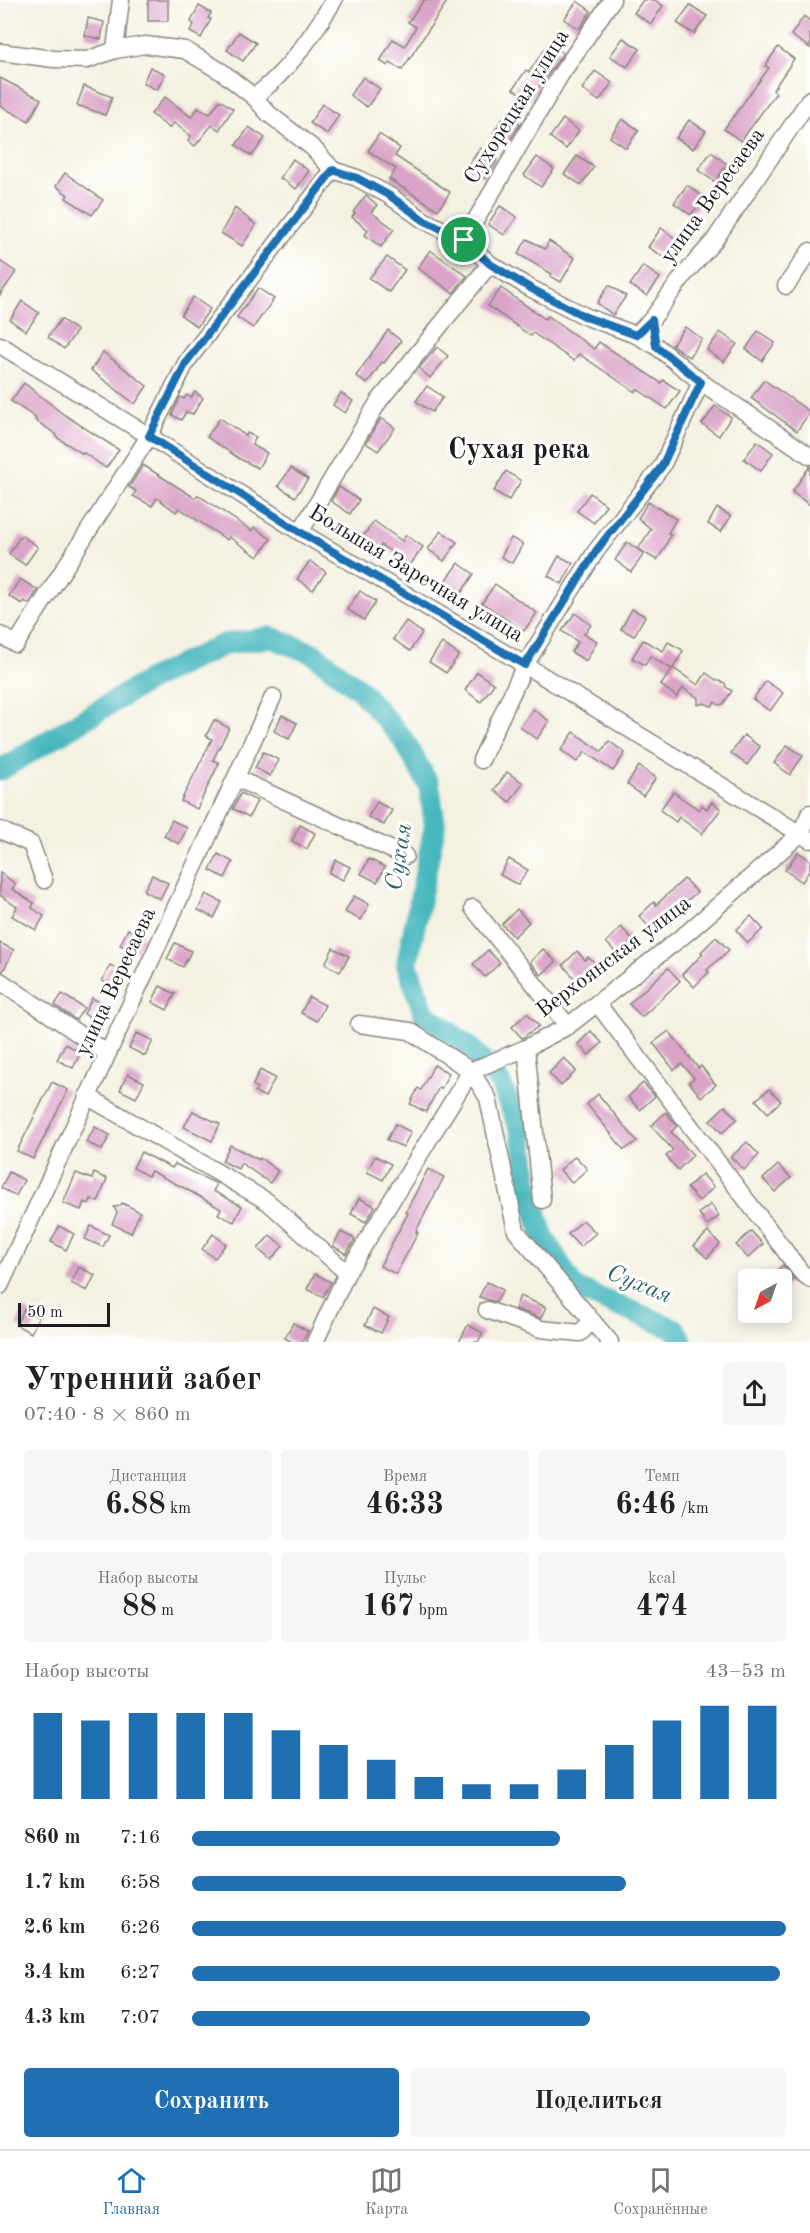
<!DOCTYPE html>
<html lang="ru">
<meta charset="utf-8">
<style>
:root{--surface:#fff;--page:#f6f6f6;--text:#222;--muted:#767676;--line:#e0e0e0;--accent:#1f6fb2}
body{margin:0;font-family:"Old Standard TT",serif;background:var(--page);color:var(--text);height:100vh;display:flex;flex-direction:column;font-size:22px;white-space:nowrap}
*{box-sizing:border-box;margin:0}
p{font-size:20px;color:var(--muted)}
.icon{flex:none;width:33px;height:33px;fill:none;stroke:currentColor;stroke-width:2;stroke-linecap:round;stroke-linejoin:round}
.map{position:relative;height:1342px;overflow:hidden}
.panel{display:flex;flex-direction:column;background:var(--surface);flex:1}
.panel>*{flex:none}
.needle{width:39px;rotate:220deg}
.buttons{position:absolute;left:738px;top:1269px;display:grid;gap:12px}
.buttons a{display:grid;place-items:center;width:54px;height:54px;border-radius:6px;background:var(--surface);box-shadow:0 3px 15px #0003;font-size:30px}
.scale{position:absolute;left:18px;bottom:15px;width:92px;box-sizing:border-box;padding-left:6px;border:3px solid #1c1c1c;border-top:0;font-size:16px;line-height:21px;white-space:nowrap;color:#1c1c1c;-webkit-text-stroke:4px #fff;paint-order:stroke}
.pin{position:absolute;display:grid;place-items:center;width:51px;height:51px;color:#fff;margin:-26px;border:3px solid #fff;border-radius:50%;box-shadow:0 2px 6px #0007}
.round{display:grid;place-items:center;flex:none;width:63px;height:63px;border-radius:6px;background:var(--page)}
.overview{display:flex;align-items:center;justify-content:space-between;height:102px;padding:0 24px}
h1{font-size:33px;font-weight:700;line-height:45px}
.stats{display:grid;grid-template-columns:repeat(3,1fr);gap:9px;height:102px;padding:6px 24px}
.stats div{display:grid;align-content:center;border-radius:6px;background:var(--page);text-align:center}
.stats b{font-size:30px;font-weight:700}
.stats small{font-size:16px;font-weight:400}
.stats p{font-size:16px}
.chart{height:168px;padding:12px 24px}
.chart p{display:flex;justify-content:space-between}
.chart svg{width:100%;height:108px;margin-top:6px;stroke:var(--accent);stroke-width:6}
.cta{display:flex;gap:12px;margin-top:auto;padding:12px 24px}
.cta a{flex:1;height:69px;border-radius:6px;background:var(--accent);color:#fff;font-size:24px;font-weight:700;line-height:69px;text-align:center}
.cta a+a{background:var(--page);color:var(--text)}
ul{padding:0 24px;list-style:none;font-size:20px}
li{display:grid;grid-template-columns:96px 72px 1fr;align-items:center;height:45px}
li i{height:15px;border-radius:8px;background:var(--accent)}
.tabs{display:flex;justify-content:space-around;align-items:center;height:84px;border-top:2px solid var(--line);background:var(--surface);font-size:16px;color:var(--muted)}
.tabs a{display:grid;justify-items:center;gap:3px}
.tabs .selected{color:var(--accent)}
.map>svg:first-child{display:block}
</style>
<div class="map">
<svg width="810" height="1342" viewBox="0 0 810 1342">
<rect width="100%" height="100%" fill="#fff"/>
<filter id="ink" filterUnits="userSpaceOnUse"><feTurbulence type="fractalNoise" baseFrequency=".0167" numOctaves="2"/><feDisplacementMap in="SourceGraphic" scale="12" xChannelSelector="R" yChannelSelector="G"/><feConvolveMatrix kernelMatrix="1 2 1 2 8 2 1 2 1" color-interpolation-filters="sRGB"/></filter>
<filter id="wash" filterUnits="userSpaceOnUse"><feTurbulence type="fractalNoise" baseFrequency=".008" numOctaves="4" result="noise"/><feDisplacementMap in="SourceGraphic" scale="24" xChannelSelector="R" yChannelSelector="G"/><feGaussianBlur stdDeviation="1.35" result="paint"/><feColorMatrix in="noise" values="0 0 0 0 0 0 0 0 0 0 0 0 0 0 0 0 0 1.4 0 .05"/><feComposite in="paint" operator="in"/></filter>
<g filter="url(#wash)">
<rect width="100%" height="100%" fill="#f4f1e1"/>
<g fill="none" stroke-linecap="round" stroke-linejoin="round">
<polyline stroke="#47b7be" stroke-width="22" points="0,770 151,679 225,644 270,637 314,654 361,691 403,739 429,785 435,825 407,964 424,1013 471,1048 500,1083 521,1130 528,1185 543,1236 574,1288 675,1329 682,1342"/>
</g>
<g id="blocks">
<g fill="#daa3c8">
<rect x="148" y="0" width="20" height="21"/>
<polygon points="424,0 448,0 402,70 390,63 388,66 380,61 393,39 405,46 416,27 408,22"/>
<polygon points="643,0 655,0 663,6 651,24 634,13"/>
<polygon points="577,1 591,11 579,29 564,19"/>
<polygon points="690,5 707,16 694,34 677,23"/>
<polygon points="199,6 211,13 208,18 211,19 201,38 190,32 194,24 191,22 192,19"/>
<polygon points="804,16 810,21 810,48 791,35"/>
<polygon points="88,18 104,22 101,39 85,36"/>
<polygon points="239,32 256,43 243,61 227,50"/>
<polygon points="623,38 640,49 627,67 610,56"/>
<polygon points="549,43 563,53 530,100 513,89 526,70 529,72"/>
<polygon points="778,47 794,59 773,90 776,93 741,141 724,129 769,68 765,66"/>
<polygon points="150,67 165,74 157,90 143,83"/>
<polygon points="595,71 612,83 599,101 582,89"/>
<polygon points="363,77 380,89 367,107 350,95"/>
<polygon points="0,78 41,99 29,121 0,106"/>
<polygon points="84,86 112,97 105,115 77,105"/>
<polygon points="165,97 191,117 198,108 210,114 220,100 233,109 219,130 212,125 195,146 188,141 191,136 174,123 169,128 151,114"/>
<polygon points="322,104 339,115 327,134 310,123"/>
<polygon points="506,114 520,124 508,143 493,133"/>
<polygon points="563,119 579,131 566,149 550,137"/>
<polygon points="622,119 639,130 626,148 610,137"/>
<polygon points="689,120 706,131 693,149 676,138"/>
<polygon points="249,127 265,138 252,156 236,145"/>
<polygon points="379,134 400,148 395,156 450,192 438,210 389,179 396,169 368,151"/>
<polygon points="480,148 497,160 484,178 468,166"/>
<polygon points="711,152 727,164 715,182 698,170"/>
<polygon points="577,156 594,167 581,185 564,174"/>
<polygon points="537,157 554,169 541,187 524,175"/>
<polygon points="293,159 309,171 296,189 280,178"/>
<polygon points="65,173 103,200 92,215 66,198 68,195 56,186"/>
<polygon points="687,185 704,197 691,215 674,203"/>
<polygon points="366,195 377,205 371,212 394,229 381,247 365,235 368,230 352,217 355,213 353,212"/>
<polygon points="500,206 517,217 504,235 488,224"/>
<polygon points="235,208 256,225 242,246 221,233"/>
<polygon points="661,228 677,240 665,258 648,247"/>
<polygon points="527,239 545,249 549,241 575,258 561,282 550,276 552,274 518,254"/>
<polygon points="430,250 467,276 453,293 418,268"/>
<polygon points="387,257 405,270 389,292 369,278"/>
<polygon points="0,261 16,272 0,295"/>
<polygon points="643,266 660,278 647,296 630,285"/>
<polygon points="609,285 626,296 613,315 597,303"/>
<polygon points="258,288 274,299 253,328 237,317"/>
<polygon points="501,288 545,319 548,316 594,349 599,342 661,383 663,380 680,391 667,409 637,389 635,392 579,354 574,361 533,333 531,336 488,306"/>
<polygon points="193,297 210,309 197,327 181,315"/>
<polygon points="22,301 39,313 26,331 10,320"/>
<polygon points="61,319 77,331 64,349 48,337"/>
<polygon points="685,327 702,339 689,357 672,345"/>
<polygon points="388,330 401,341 384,363 382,362 367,384 356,376"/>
<polygon points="758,331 775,343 762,361 746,349"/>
<polygon points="720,332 737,344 724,362 707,350"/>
<polygon points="437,347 448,356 430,378 419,368"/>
<polygon points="103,352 147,386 135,404 91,370"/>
<polygon points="764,380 810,412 797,431 751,398"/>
<polygon points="24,383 63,414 119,450 106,468 84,453 83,454 56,437 57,435 35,420 36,418 11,401"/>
<polygon points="427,386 443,397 432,412 416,401"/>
<polygon points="195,392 203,398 193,414 186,412 181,420 172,415 180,397 184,399 187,395 191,398"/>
<polygon points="341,393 353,401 345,413 333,405"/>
<polygon points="715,406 731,417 719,436 702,424"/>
<polygon points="220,418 246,436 247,433 256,437 252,445 267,453 258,468 240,459 207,437"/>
<polygon points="381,418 395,428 378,451 366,443"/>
<polygon points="757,441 773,453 761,471 744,459"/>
<polygon points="143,465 195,498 198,495 252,531 254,527 271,539 258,557 229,537 227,540 179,508 176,512 157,498 152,506 133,496 136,491 129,487"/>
<polygon points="810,466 810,505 792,492"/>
<polygon points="291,468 308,479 295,497 278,486"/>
<polygon points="506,471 521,481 509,500 494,491"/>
<polygon points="339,487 359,500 350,514 331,501"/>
<polygon points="590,493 606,505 594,523 577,511"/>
<polygon points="648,502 676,519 668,533 671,534 663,551 657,560 638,549 651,529 638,518"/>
<polygon points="717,508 731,516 721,532 708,524"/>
<polygon points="374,521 402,541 406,535 423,547 410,565 381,545 378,550 361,539"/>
<polygon points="441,531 457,542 444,561 428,549"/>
<polygon points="21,535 38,547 25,565 9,554"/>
<polygon points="511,538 523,544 512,563 501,557"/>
<polygon points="627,542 644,554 631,572 615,560"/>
<polygon points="559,556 573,563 562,584 548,576"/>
<polygon points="310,561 326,572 313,590 297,579"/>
<polygon points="458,563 474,574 462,592 445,581"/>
<polygon points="20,579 38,590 29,604 24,601 22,604 9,596"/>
<polygon points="495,584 537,613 524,631 482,603"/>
<polygon points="360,591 376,602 364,620 347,609"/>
<polygon points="632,609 645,616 634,636 621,629"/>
<polygon points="575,613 591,625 584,634 597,641 586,661 571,652 578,642 562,631"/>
<polygon points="406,621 422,633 410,651 393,639"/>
<polygon points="643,640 663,651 668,642 681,649 683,651 673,668 698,685 706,673 716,680 725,683 726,687 732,691 723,704 719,705 715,702 712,706 704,703 698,705 698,698 683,688 677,697 661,685 672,669 650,656 645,665 632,658"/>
<polygon points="442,643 459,655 446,673 429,662"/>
<polygon points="477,672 494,684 481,702 465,690"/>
<polygon points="766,681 783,693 770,711 753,699"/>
<polygon points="533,709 549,721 537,739 520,727"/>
<polygon points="282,715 297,723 289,739 274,731"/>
<polygon points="214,720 229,728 213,760 219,763 197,809 181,801 212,739 206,736"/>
<polygon points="574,732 602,752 609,741 625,753 613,771 585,752 577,762 561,750"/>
<polygon points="744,735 760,747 747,765 731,753"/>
<polygon points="787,745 803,756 790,775 774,763"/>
<polygon points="263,752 279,760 270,776 255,768"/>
<polygon points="639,766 656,778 643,796 627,784"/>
<polygon points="507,772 523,783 510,802 494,790"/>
<polygon points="673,792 699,810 702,805 707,809 712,802 721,809 702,834 679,817 676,822 660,810"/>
<polygon points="241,793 257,801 249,817 233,809"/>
<polygon points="377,802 392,810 384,825 368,817"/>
<polygon points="172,820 187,828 179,844 164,836"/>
<polygon points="300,825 315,833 307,849 292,841"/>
<polygon points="798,852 810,860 810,870 802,882 785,870"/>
<polygon points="218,854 233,862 225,878 210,870"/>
<polygon points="369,859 385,867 377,882 361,874"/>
<polygon points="509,859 528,870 518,885 500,875"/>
<polygon points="336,860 350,867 343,880 329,873"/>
<polygon points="0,873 16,884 12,889 34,903 32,908 44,916 36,930 12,916 17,907 0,895"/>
<polygon points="152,875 168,883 160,899 144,891"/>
<polygon points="684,879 697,892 681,906 679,903 651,929 639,916 654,902 656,905"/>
<polygon points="206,894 222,902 214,918 198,910"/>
<polygon points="354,896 369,904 361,920 345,912"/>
<polygon points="517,909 529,922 514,937 502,924"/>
<polygon points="751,916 763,929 748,943 736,930"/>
<polygon points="621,927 633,940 618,955 606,942"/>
<polygon points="128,929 144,937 136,952 120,945"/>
<polygon points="716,937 729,950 707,970 709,972 694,987 682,974 703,954 701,952"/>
<polygon points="0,943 14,950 3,971 0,971"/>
<polygon points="175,943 191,951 183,967 167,959"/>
<polygon points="333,948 349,956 340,972 325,964"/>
<polygon points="543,949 556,962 541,975 530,962"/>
<polygon points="488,950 500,963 485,977 473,964"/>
<polygon points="577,951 585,960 588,957 598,966 588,976 585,973 577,981 563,965"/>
<polygon points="110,965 126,973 118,989 102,981"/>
<polygon points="668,968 680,981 642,1017 629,1004"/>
<polygon points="160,986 175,994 167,1010 152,1002"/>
<polygon points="62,994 84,1008 76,1020 55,1005"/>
<polygon points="309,997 325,1005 317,1021 301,1013"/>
<polygon points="92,998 107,1006 99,1022 84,1014"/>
<polygon points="527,1013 539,1026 522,1038 512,1027"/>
<polygon points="591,1031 602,1043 589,1055 578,1044"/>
<polygon points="669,1031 698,1068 701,1066 716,1085 701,1097 689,1082 694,1078 682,1064 674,1070 653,1043"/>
<polygon points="137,1033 153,1041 145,1056 129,1048"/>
<polygon points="65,1044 81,1052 73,1068 57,1060"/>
<polygon points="564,1058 576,1071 561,1086 549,1073"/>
<polygon points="434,1065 449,1073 441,1089 439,1087 426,1112 410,1104 418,1088 421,1090"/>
<polygon points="260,1070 275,1078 265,1097 255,1092 257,1088 253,1085"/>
<polygon points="128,1074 144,1082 136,1098 120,1090"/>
<polygon points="52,1082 68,1090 33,1159 17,1151"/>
<polygon points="643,1083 655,1096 640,1110 628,1097"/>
<polygon points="769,1089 781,1101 768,1113 756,1100"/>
<polygon points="598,1094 637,1141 624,1150 587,1104"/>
<polygon points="725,1106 737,1119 722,1133 710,1120"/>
<polygon points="193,1111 220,1124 212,1141 184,1127"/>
<polygon points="666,1112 677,1126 671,1132 693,1155 678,1170 666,1156 673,1150 651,1126"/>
<polygon points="395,1124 411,1132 403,1147 387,1140"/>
<polygon points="95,1127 110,1135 102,1150 86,1142"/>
<polygon points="747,1142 759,1155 744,1170 731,1157"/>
<polygon points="230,1145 259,1160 260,1158 278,1171 270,1183 241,1163 238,1169 222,1161"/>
<polygon points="141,1152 172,1168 175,1164 217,1184 213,1191 242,1206 234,1222 218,1214 221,1209 186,1189 151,1171 148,1176 133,1168"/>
<polygon points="375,1156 391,1164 383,1180 367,1172"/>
<polygon points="575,1156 587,1169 572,1183 560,1170"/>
<polygon points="778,1165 791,1178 775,1192 763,1179"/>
<polygon points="428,1169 444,1177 416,1231 418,1233 396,1274 380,1266 408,1213 406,1212"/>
<polygon points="9,1172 24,1180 16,1196 1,1188"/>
<polygon points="76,1173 92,1179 94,1173 107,1179 98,1202 91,1199 89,1204 84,1202 81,1210 63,1203"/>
<polygon points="702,1174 714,1187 699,1201 687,1188"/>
<polygon points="359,1198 375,1206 366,1222 351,1214"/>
<polygon points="122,1203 140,1212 131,1233 112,1224 117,1213 114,1207 120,1206"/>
<polygon points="711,1204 719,1216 707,1225 699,1213"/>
<polygon points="583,1220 596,1233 580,1247 568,1234"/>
<polygon points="59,1226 74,1234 66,1250 51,1242"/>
<polygon points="91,1226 109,1235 103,1247 85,1239"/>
<polygon points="751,1231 763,1244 748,1258 736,1245"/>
<polygon points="341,1232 355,1239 346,1254 333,1246"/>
<polygon points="708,1232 720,1244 707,1258 694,1246"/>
<polygon points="213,1234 226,1244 215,1258 202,1249"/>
<polygon points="270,1235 283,1246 271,1260 258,1249"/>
<polygon points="783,1265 794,1279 782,1291 782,1280 767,1280"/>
<polygon points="79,1267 95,1275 87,1291 71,1283"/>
<polygon points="315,1274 331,1282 323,1297 307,1289"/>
<polygon points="487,1282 503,1290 496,1302 479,1297"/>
<polygon points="520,1296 546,1307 541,1318 515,1309"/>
<polygon points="24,1309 39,1317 31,1333 16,1325"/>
<polygon points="373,1309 389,1317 381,1333 365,1325"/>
<polygon points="293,1323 308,1331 302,1342 292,1342 285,1338"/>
<polygon points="468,1325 483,1333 478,1342 459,1342"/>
</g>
</g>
</g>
<g filter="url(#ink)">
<use href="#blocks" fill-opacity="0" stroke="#88867e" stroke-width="1.5"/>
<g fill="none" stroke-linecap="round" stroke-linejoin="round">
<defs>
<g id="minor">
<polyline points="115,50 121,0"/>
<polyline points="0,52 54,59 87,60 115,50 145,45 185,50 222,72 254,97 269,114 313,148 333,170 357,178 390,196 425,221 464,240 490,264 530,288 587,317 636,335 656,346 701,382 810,456"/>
<path d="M254 97C288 72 312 36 334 0"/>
<polyline points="464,240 561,74 612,0"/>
<polyline points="786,286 810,251"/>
<polyline points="636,335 652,319 684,275 714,241 810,99"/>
<polyline points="0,345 149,436 300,532 525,665 810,840"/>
<polyline points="300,532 379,401 490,264"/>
<polyline points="0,635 16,644 149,436 187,361 333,170"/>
<polyline points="481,760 525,665 596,551 662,466 701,382"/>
<polyline points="236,778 405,856"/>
<polyline points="0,830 31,844 44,880"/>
<polyline points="473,908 568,1026"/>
<polyline points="0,981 107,1053"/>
<polyline points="597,1003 801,1272 810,1279"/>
<polyline points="359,1024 410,1031 471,1071 488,1098 516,1231 610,1342"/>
<polyline points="526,1048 542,1200"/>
<polyline points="87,1096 268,1202 347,1273"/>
<polyline points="0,1286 273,697"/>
<polyline points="487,1310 541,1329 580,1333 592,1321"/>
<polyline points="315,1342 347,1273 471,1071 526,1048 568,1026 688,932 800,834 810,813"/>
</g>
</defs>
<use href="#minor" stroke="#88867e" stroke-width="19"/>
<use href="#minor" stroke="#fff" stroke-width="16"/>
</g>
</g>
<g fill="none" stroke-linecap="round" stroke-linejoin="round" filter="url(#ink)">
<defs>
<polygon id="route" points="333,170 357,178 390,196 425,221 464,240 490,264 530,288 586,317 636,335 652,320 656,346 701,382 662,466 596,551 525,665 300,532 149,436 187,361"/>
</defs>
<use href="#route" stroke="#fff" stroke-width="12"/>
<use href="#route" stroke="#1f6fb2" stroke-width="8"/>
</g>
<g text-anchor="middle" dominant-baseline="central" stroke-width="6" stroke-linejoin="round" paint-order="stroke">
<g font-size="22" fill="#1c1c1c" stroke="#fff">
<text transform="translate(517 107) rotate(-58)">Сухорецкая улица</text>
<text transform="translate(713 196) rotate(-54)">улица Вересаева</text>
<text transform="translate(416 574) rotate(31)">Большая Заречная улица</text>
<text transform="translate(614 957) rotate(-37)">Верхоянская улица</text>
<text transform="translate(116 982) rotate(-65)">улица Вересаева</text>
</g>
<g font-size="24" font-style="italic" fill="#2f6265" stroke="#fff">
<text transform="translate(400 857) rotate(-81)">Сухая</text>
<text transform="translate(639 1285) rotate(22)">Сухая</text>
</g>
<g font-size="28" font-weight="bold" fill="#1c1c1c" stroke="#fff">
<text x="519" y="451">Сухая река</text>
</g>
</g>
</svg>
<div class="buttons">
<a><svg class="needle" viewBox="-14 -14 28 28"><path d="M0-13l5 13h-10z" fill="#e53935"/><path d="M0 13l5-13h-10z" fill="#767676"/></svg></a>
</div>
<div class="scale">50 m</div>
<div class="pin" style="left:464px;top:240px;background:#1e9e55"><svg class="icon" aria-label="arrive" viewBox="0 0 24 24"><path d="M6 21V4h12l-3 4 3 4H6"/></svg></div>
</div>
<section class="panel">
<div class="overview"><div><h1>Утренний забег</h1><p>07:40 · 8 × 860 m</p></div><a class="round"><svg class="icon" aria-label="share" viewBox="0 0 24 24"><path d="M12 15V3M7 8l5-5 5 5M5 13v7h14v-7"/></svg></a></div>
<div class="stats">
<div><p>Дистанция</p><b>6.88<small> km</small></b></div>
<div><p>Время</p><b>46:33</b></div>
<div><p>Темп</p><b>6:46<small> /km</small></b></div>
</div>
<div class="stats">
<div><p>Набор высоты</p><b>88<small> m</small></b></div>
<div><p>Пульс</p><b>167<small> bpm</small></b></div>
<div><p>kcal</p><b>474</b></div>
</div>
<div class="chart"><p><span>Набор высоты</span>43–53 m</p>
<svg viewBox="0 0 160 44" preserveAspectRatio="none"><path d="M5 44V9M15 44V12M25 44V9M35 44V9M45 44V9M55 44V16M65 44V22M75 44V28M85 44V35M95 44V38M105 44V38M115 44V32M125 44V22M135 44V12M145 44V6M155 44V6"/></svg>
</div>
<ul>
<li><b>860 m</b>7:16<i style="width:62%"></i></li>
<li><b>1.7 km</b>6:58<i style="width:73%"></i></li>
<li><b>2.6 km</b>6:26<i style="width:100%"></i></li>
<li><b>3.4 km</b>6:27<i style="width:99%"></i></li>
<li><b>4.3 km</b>7:07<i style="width:67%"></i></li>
</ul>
<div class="cta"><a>Сохранить</a><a>Поделиться</a></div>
</section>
<nav class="tabs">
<a class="selected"><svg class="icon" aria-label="home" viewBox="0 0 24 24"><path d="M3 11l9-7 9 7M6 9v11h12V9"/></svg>Главная</a>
<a><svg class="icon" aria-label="map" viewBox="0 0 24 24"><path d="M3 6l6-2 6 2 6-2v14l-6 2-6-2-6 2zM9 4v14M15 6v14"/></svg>Карта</a>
<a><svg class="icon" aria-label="saved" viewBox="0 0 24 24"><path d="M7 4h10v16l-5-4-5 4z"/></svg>Сохранённые</a>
</nav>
